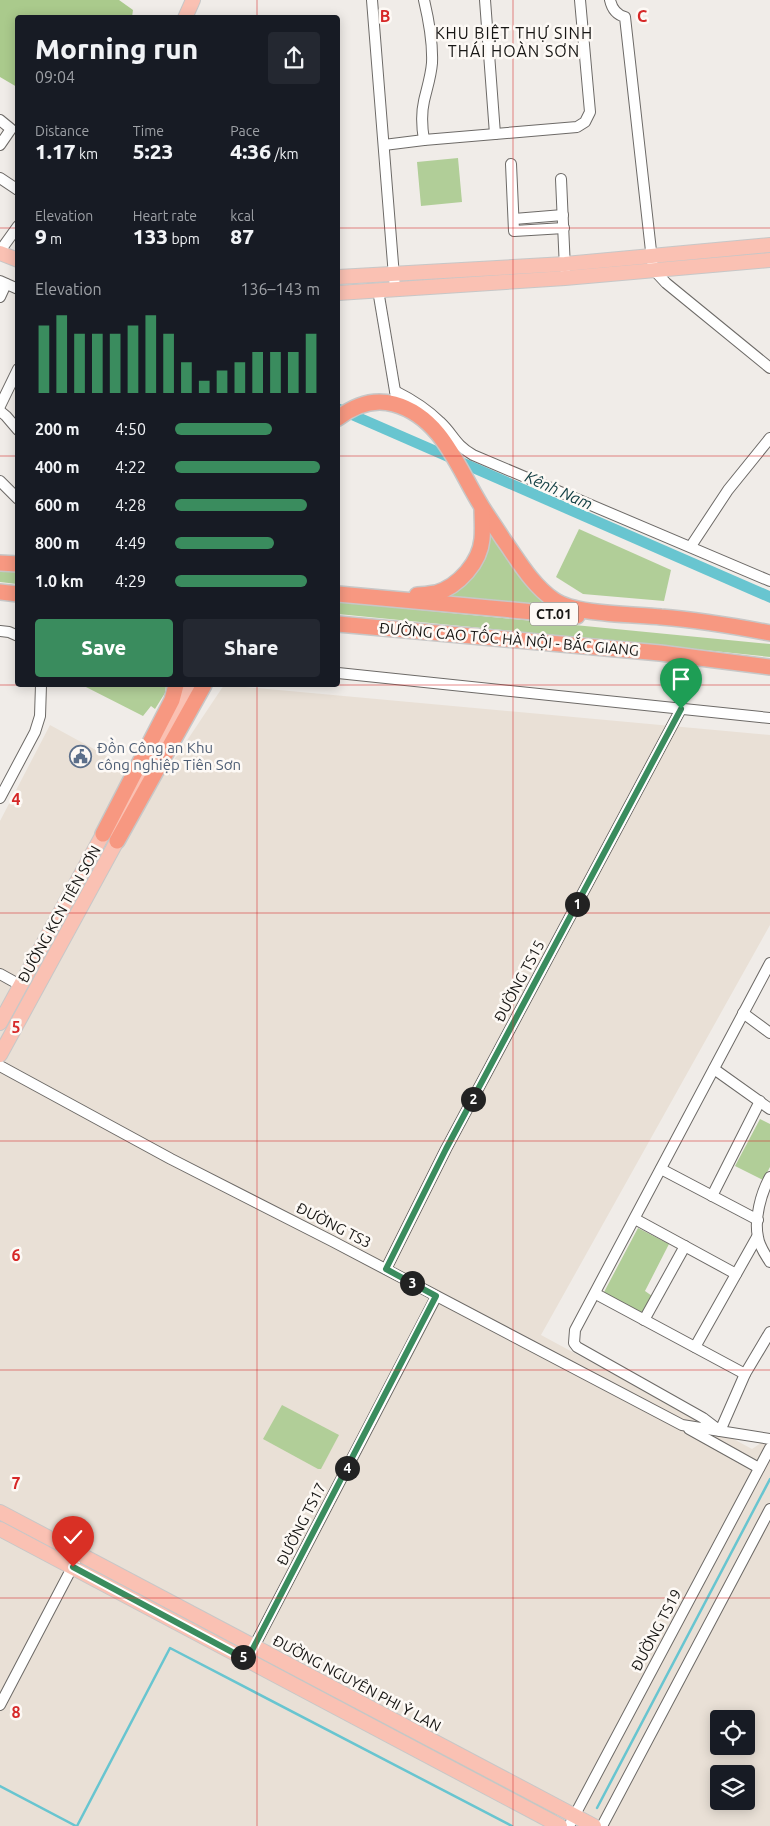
<!DOCTYPE html>
<meta charset="utf-8">
<style>
:root{--surface:#171b24;--page:#242831;--text:#f1f3f6;--muted:#9ea1a6;--accent:#3a8c5e}
body{margin:0;font-family:Ubuntu,sans-serif;background:var(--page);color:var(--text);height:100vh;display:flex;flex-direction:column;font-size:19px;white-space:nowrap}
*{box-sizing:border-box;margin:0}
p{font-size:16px;color:var(--muted)}
.icon{flex:none;width:28px;height:28px;fill:none;stroke:currentColor;stroke-width:2;stroke-linecap:round;stroke-linejoin:round}
.map{position:relative;flex:1;overflow:hidden}
.panel{position:absolute;left:15px;top:15px;width:325px;height:672px;display:flex;flex-direction:column;background:var(--surface);border-radius:5px;box-shadow:0 2px 12px #0003}
.panel>*{flex:none}
.controls{position:absolute;left:710px;top:1710px;display:grid;gap:10px}
.controls a{display:grid;place-items:center;width:45px;height:45px;border-radius:5px;background:var(--surface);box-shadow:0 2px 12px #0003;font-size:25px}
.pin{position:absolute;display:grid;place-items:center;width:42px;height:42px;color:#fff;margin:-51px -21px;border-radius:50% 50% 50% 0;rotate:-45deg;box-shadow:0 0 5px #0007}
.pin .icon{rotate:45deg}
.km{position:absolute;width:25px;height:25px;margin:-12px;border-radius:50%;background:#222;color:#fff;font-size:14px;line-height:25px;text-align:center}
.round{display:grid;place-items:center;flex:none;width:52px;height:52px;border-radius:5px;background:var(--page)}
.overview{display:flex;align-items:center;justify-content:space-between;height:85px;padding:0 20px}
h1{font-size:28px;font-weight:800;line-height:38px}
.stats{display:grid;grid-template-columns:repeat(3,1fr);gap:8px;height:85px;padding:5px 20px}
.stats div{display:grid;align-content:center}
.stats b{font-size:21px;font-weight:800}
.stats small{font-size:14px;font-weight:400}
.stats p{font-size:14px}
.chart{height:140px;padding:10px 20px}
.chart p{display:flex;justify-content:space-between}
.chart svg{width:100%;height:90px;margin-top:5px;stroke:var(--accent);stroke-width:6}
.cta{display:flex;gap:10px;margin-top:auto;padding:10px 20px}
.cta a{flex:1;height:58px;border-radius:5px;background:var(--accent);color:#fff;font-size:20px;font-weight:800;line-height:58px;text-align:center}
.cta a+a{background:var(--page);color:var(--text)}
ul{padding:0 20px;list-style:none;font-size:16px}
li{display:grid;grid-template-columns:80px 60px 1fr;align-items:center;height:38px}
li i{height:12px;border-radius:6px;background:var(--accent)}
.map>svg:first-child{display:block}
</style>
<div class="map">
<svg width="770" height="1826" viewBox="0 0 770 1826">
<rect width="100%" height="100%" fill="#f0ece8"/>
<path fill="#e9e0d6" fill-rule="evenodd" d="M224 685 770 735V925L541 1335 752 1449 770 1437V1826H0V821L50 725 158 784ZM719 1719H746V1746H719ZM719 1774H746V1801H719Z"/>
<g fill="#b1ce98">
<polygon points="458,158 462,202 421,206 417,162"/>
<polygon points="491,527 556,607 442,600"/>
<polygon points="579,529 671,570 664,601 583,594 556,577"/>
<polygon points="0,570 17,572 17,584 0,582"/>
<polygon points="338,602 770,644 770,657 627,642 338,614"/>
<polygon points="82,685 166,685 165,693 155,709 151,706 143,716"/>
<polygon points="760,1119 770,1124 770,1167 763,1180 735,1166"/>
<polygon points="638,1228 669,1244 645,1291 652,1296 642,1315 603,1294"/>
<polygon points="282,1405 339,1435 321,1469 318,1469 263,1439"/>
<polygon points="90,1567 238,1645 238,1647 90,1570"/>
<polygon points="260,1658 264,1658 555,1814 558,1817 556,1818 260,1660"/>
</g>
<polygon fill="#aaca8c" points="0,0 119,0 133,10 132,17 18,18 17,87 0,77"/>
<polygon fill="#68c5d0" points="338,403 770,591 770,603 351,420 338,414"/>
<g fill="none" stroke-linecap="round" stroke-linejoin="round">
<g stroke="#68c5d0" stroke-width="2.5">
<polyline points="0,1786 76,1826"/>
<polyline points="597,1808 770,1479"/>
<polyline points="77,1826 170,1648 512,1826"/>
</g>
<defs>
<g id="minor">
<polyline points="372,0 395,289"/>
<path d="M424 0C429 21 433 41 432 63 431 76 427 88 424 101 421 114 422 128 424 140L577 127 585 122 590 112 580 0"/>
<polyline points="485,0 495,134"/>
<path d="M610 0C612 9 617 15 625 17L653 269 666 283 770 368"/>
<polyline points="0,120 11,129 0,145"/>
<polyline points="384,145 424,140"/>
<polyline points="511,164 514,231 564,228"/>
<polyline points="0,178 18,190"/>
<polyline points="561,179 565,269"/>
<polyline points="514,219 563,215"/>
<polyline points="0,251 18,226"/>
<polyline points="0,281 18,289"/>
<polyline points="378,290 396,397"/>
<polyline points="0,297 6,284"/>
<path d="M395 391C413 400 426 408 440 422 454 435 454 444 473 455L770 581"/>
<polyline points="0,406 18,369"/>
<polyline points="0,411 6,416 18,430"/>
<polyline points="0,481 18,499"/>
<polyline points="691,546 728,490 770,438"/>
<polyline points="0,631 9,632 18,636"/>
<polyline points="338,673 770,718"/>
<polyline points="0,798 35,732 40,716 41,685"/>
<polyline points="770,963 575,1330 574,1343 577,1347 703,1418 720,1431 745,1374 770,1332"/>
<polyline points="0,974 20,985"/>
<polyline points="743,1013 770,1033"/>
<polyline points="0,1066 171,1159 332,1241 682,1425 770,1439"/>
<polyline points="714,1069 770,1109"/>
<polyline points="661,1169 758,1220"/>
<path d="M770 1177C761 1193 754 1219 758 1237 759 1246 765 1254 770 1262"/>
<polyline points="712,1196 760,1101"/>
<polyline points="635,1219 736,1274"/>
<polyline points="386,1269 446,1149 681,709"/>
<polyline points="596,1294 745,1374"/>
<polyline points="644,1320 685,1246"/>
<polyline points="695,1347 757,1237"/>
<polyline points="689,1429 759,1468"/>
<polyline points="247,1660 436,1297"/>
<polyline points="0,1705 75,1562"/>
<polyline points="569,1826 770,1448"/>
<polyline points="602,1826 770,1509"/>
</g>
<g id="major">
<polyline points="185,18 193,0"/>
<polyline points="0,253 18,260"/>
<polyline points="338,277 565,264 770,245"/>
<polyline points="338,293 565,278 770,260"/>
<polyline points="0,1023 103,834 126,807 191,685"/>
<polyline points="0,1055 117,841 119,831"/>
<polyline points="0,1512 594,1826"/>
<polyline points="0,1529 560,1826"/>
</g>
<g id="highway">
<path d="M338 418C355 405 373 398 394 404 442 417 458 469 482 507 489 518 496 528 503 539 518 560 532 585 554 600 575 615 633 614 661 617 698 620 734 626 770 633"/>
<polyline points="0,563 18,564"/>
<polyline points="0,592 18,594"/>
<polyline points="338,594 577,616"/>
<path d="M417 595C423 595 430 594 436 593 459 586 480 562 482 539 483 529 482 519 482 508"/>
<polyline points="338,624 660,653 770,667"/>
<polyline points="103,834 172,700 176,685"/>
<polyline points="117,841 204,685"/>
</g>
</defs>
<use href="#minor" stroke="#6d6a67" stroke-width="12"/>
<use href="#major" stroke="#c7c7c7" stroke-width="16"/>
<use href="#highway" stroke="#c7c7c7" stroke-width="18"/>
<use href="#minor" stroke="#fff" stroke-width="10"/>
<use href="#major" stroke="#fac1b3" stroke-width="14"/>
<use href="#highway" stroke="#f79881" stroke-width="15"/>
</g>
<g fill="none" stroke-linecap="round" stroke-linejoin="round">
<defs>
<polyline id="route" points="73,1567 247,1660 436,1296 386,1269 446,1149 681,709"/>
</defs>
<use href="#route" stroke="#fff" stroke-width="10"/>
<use href="#route" stroke="#3a8c5e" stroke-width="6"/>
</g>
<path fill="none" stroke="#d62828" stroke-width="1" stroke-opacity="0.55" d="M257 0V18M513 0V1826M0 228H18M338 228H770M0 456H18M338 456H770M0 685H18M257 685V1826M338 685H770M0 913H770M0 1141H770M0 1370H770M0 1598H770"/>
<defs>
<symbol id="civic-ring" viewBox="-11 -11 22 22"><circle r="9.5" fill="#fdf9f5" stroke="#5c6f8a" stroke-width="1.5"/><path d="M-.6-6.5H3V-4.5H.6V-3L4-1V1h2V6H-6V1h2V-1L-.6-3ZM-1.2 2.5V6h2.4V2.5Z" fill="#5c6f8a"/></symbol>
</defs>
<g fill-rule="evenodd">
<use href="#civic-ring" x="68" y="744" width="25" height="25"/>
</g>
<g text-anchor="middle" dominant-baseline="central" stroke-width="5" stroke-linejoin="round" paint-order="stroke">
<rect fill="#fdf9f5" stroke="#5c5a58" stroke-width="1" x="530" y="602.5" width="48" height="23" rx="4"/>
<g font-size="14" font-weight="bold" fill="#171614">
<text x="554" y="614">CT.01</text>
</g>
<g font-size="15" fill="#171614" stroke="#fdf9f5">
<text transform="translate(509 639) rotate(5)">ĐƯỜNG CAO TỐC HÀ NỘI - BẮC GIANG</text>
<text transform="translate(59 914) rotate(-61)">ĐƯỜNG KCN TIÊN SƠN</text>
<text transform="translate(519 981) rotate(-62)">ĐƯỜNG TS15</text>
<text transform="translate(334 1225) rotate(27)">ĐƯỜNG TS3</text>
<text transform="translate(301 1524) rotate(-63)">ĐƯỜNG TS17</text>
<text transform="translate(656 1630) rotate(-62)">ĐƯỜNG TS19</text>
<text transform="translate(357 1683) rotate(28)">ĐƯỜNG NGUYÊN PHI Ỷ LAN</text>
</g>
<g font-size="15" fill="#4e5e75" stroke="#fdf9f5" text-anchor="start">
<text x="97" y="747">Đồn Công an Khu<tspan x="97" dy="17">công nghiệp Tiên Sơn</tspan></text>
</g>
<g font-size="16" letter-spacing="1" fill="#171614" stroke="#fdf9f5">
<text x="514" y="33">KHU BIỆT THỰ SINH<tspan x="514" dy="18">THÁI HOÀN SƠN</tspan></text>
</g>
<g font-size="16" font-style="italic" fill="#144045" stroke="#fdf9f5">
<text transform="translate(559 490) rotate(24)">Kênh Nam</text>
</g>
</g>
<g font-size="16" text-anchor="middle" font-weight="bold" fill="#d62828" stroke="#fdf9f5" stroke-width="5" stroke-linejoin="round" paint-order="stroke">
<text x="385" y="22">B</text>
<text x="642" y="22">C</text>
<text x="16" y="805">4</text>
<text x="16" y="1033">5</text>
<text x="16" y="1261">6</text>
<text x="16" y="1489">7</text>
<text x="16" y="1718">8</text>
</g>
</svg>
<div class="controls">
<a><svg class="icon" aria-label="locate" viewBox="0 0 24 24"><circle cx="12" cy="12" r="6"/><path d="M12 2v4M12 18v4M2 12h4M18 12h4"/></svg></a>
<a><svg class="icon" aria-label="layers" viewBox="0 0 24 24"><path d="M12 4l9 5-9 5-9-5zM3 14l9 5 9-5"/></svg></a>
</div>
<div class="pin" style="left:681px;top:709px;background:#1e9e55"><svg class="icon" aria-label="arrive" viewBox="0 0 24 24"><path d="M6 21V4h12l-3 4 3 4H6"/></svg></div>
<div class="pin" style="left:73px;top:1567px;background:#d93025"><svg class="icon" aria-label="check" viewBox="0 0 24 24"><path d="M5 12l5 5 9-10"/></svg></div>
<b class="km" style="left:577px;top:904px">1</b>
<b class="km" style="left:473px;top:1099px">2</b>
<b class="km" style="left:412px;top:1283px">3</b>
<b class="km" style="left:347px;top:1468px">4</b>
<b class="km" style="left:243px;top:1657px">5</b>
<section class="panel">
<div class="overview"><div><h1>Morning run</h1><p>09:04</p></div><a class="round"><svg class="icon" aria-label="share" viewBox="0 0 24 24"><path d="M12 15V3M7 8l5-5 5 5M5 13v7h14v-7"/></svg></a></div>
<div class="stats">
<div><p>Distance</p><b>1.17<small> km</small></b></div>
<div><p>Time</p><b>5:23</b></div>
<div><p>Pace</p><b>4:36<small> /km</small></b></div>
</div>
<div class="stats">
<div><p>Elevation</p><b>9<small> m</small></b></div>
<div><p>Heart rate</p><b>133<small> bpm</small></b></div>
<div><p>kcal</p><b>87</b></div>
</div>
<div class="chart"><p><span>Elevation</span>136–143 m</p>
<svg viewBox="0 0 160 44" preserveAspectRatio="none"><path d="M5 44V11M15 44V6M25 44V15M35 44V15M45 44V15M55 44V11M65 44V6M75 44V15M85 44V29M95 44V38M105 44V33M115 44V29M125 44V24M135 44V24M145 44V24M155 44V15"/></svg>
</div>
<ul>
<li><b>200 m</b>4:50<i style="width:67%"></i></li>
<li><b>400 m</b>4:22<i style="width:100%"></i></li>
<li><b>600 m</b>4:28<i style="width:91%"></i></li>
<li><b>800 m</b>4:49<i style="width:68%"></i></li>
<li><b>1.0 km</b>4:29<i style="width:91%"></i></li>
</ul>
<div class="cta"><a>Save</a><a>Share</a></div>
</section>
</div>
